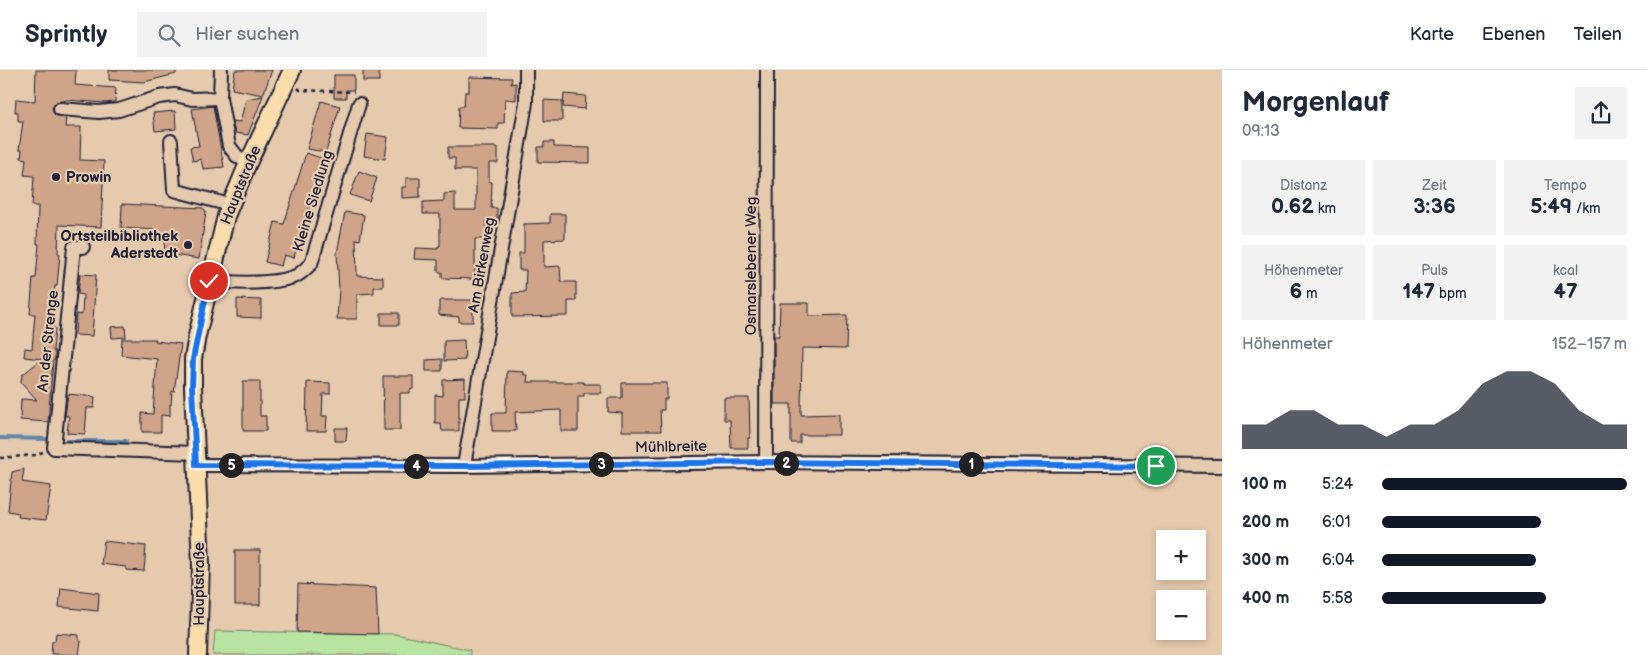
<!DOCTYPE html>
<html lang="de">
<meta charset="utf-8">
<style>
:root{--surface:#fff;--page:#f2f2f3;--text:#1f2937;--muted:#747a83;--line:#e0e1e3;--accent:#111827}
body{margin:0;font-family:"Balsamiq Sans",sans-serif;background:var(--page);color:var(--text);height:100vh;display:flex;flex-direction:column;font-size:19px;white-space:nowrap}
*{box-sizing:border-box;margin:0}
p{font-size:16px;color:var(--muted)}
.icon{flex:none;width:28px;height:28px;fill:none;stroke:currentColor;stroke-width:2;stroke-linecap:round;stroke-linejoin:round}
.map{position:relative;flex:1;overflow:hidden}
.side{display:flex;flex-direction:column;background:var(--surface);width:425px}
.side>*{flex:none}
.fabs{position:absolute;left:1156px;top:460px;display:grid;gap:10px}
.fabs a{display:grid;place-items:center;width:50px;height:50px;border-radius:0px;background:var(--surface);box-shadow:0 2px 8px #0003;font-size:25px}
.pin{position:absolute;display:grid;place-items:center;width:42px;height:42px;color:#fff;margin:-21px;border:2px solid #fff;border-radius:50%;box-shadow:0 1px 5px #0007}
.km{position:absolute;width:25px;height:25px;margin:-12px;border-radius:50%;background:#222;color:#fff;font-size:14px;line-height:25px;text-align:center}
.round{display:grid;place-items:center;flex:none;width:52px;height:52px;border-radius:0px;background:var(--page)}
.headline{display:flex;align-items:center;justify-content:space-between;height:85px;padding:0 20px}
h1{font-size:28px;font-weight:700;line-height:38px}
.stats{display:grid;grid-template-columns:repeat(3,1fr);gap:8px;height:85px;padding:5px 20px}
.stats div{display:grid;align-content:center;border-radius:0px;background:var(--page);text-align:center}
.stats b{font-size:21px;font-weight:700}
.stats small{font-size:14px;font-weight:400}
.stats p{font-size:14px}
.chart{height:140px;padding:10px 20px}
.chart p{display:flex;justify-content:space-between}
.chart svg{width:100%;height:90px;margin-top:5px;fill:var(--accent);opacity:.7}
ul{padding:0 20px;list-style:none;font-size:16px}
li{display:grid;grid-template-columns:80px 60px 1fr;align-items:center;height:38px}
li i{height:12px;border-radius:6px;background:var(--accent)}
header{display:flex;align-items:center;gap:30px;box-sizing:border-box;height:70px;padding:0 25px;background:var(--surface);border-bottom:1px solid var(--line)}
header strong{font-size:24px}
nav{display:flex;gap:28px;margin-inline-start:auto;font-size:18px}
.search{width:350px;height:45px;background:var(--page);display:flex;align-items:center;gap:12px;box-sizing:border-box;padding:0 18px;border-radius:0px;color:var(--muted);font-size:19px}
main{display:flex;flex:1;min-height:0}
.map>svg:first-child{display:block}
</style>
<header>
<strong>Sprintly</strong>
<div class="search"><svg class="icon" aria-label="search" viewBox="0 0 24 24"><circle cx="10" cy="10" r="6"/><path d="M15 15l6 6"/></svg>Hier suchen</div>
<nav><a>Karte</a><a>Ebenen</a><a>Teilen</a></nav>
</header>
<main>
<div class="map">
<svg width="1222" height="585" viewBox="0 0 1222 585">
<rect width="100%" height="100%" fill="#e5caad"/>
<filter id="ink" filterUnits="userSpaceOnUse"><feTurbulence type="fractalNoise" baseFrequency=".02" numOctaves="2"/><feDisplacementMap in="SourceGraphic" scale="10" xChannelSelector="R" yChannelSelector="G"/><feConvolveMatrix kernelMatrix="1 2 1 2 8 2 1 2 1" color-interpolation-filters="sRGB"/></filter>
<g filter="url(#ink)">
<polygon fill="#b8e3a0" stroke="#6d826e" points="215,561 395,564 470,580 470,585 213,585"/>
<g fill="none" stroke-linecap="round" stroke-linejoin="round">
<g stroke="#6487a7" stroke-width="4">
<polyline points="0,368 48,369"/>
<polyline points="66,371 126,371"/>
</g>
</g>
<g fill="#cfa488" stroke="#22223b">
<polygon points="36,0 76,0 75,15 116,18 115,32 105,33 67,30 56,32 52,38 55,45 66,48 65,57 81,57 80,90 104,91 101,157 59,155 58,183 60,184 57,216 55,216 52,257 55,258 53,281 55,281 55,290 53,290 48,352 20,350 21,329 37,330 21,312 22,305 42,289 24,287 25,278 32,279 35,244 30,244 33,208 36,208 39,174 37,174 38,136 32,136 34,106 24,105 26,89 21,88 22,80 19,80 23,51 18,51 18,42 15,42 16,29 35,31"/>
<polygon points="109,0 176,0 176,4 144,12 109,10"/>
<polygon points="235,0 272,0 263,25 232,19"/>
<rect x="363" y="0" width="16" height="11"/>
<polygon points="334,5 354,5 354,20 346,20 346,28 334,28"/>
<polygon points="469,7 512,8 511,14 516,13 516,30 505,29 504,53 498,53 498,59 458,58 459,36 464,36 465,22 469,22"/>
<polygon points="564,24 586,26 585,39 563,37"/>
<polygon points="263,26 248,65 235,63 232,51 240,52 246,29"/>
<polygon points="544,30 562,31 562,51 544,51"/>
<polygon points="321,31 340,36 326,82 307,79"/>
<polygon points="213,36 224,97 203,99 201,89 193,91 190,77 199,76 192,39"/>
<polygon points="175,41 176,59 155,61 153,43"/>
<polygon points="367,64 388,67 385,89 364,86"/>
<polygon points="544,72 554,72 554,77 590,78 590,93 538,92 538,77 544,77"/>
<polygon points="448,77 498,77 498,93 489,93 489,112 492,112 491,138 497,138 497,150 486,150 486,169 475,169 475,209 442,208 442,202 438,202 438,190 414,189 415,178 438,179 438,176 440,176 440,144 423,144 423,132 444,131 444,124 455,123 455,140 476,140 476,100 455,100 455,88 448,88"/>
<polygon points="306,83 324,89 305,151 303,151 294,188 284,185 281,196 265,192 275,152 284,154"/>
<polygon points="359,101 377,108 369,131 350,125"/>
<polygon points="406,108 420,108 420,127 402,128 402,117 406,117"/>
<polygon points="122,134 203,138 206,142 199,189 174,185 174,187 164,186 165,168 158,167 159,160 121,158"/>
<polygon points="345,142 364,145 360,170 356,169 357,206 383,207 383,217 374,217 374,223 357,224 357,249 337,249 339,220 337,183"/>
<polygon points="550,144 565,144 565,169 544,170 544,197 560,196 561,212 576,212 576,231 568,231 568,246 512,247 512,223 525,222 526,200 519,200 519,183 524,183 524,154 550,153"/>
<polygon points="80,204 96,205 92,266 75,265 76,244 82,245 83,225 78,224"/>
<polygon points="237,229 261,230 261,248 237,247"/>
<polygon points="442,230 473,230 473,252 459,252 459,247 439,245 439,231"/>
<polygon points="780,233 809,233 809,246 847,245 846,279 802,278 801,345 839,344 839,365 800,365 800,373 791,373 791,334 774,334 774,266 779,266"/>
<rect x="381" y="243" width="18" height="12"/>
<polygon points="125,256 126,267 112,268 111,257"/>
<polygon points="122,269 156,269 155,271 181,274 174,322 172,321 171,335 170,334 170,346 161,345 161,362 142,362 142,343 153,344 157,289 121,285"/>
<polygon points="464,270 465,290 444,291 444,271"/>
<polygon points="442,289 442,301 426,301 426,290"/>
<polygon points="507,301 524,302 524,305 528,305 527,312 584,312 584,314 601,314 601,323 584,323 584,326 578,326 578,361 561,361 561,340 515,342 516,361 492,361 492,343 506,343"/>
<polygon points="383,306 413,306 413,319 410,320 410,323 400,323 400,360 384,360"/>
<polygon points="465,309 465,327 459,327 459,361 442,361 441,353 435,353 435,325 443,326 443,310"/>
<polygon points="243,311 260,311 260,346 266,346 266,361 243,361"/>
<polygon points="307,312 330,313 330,324 323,324 322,346 327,346 326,361 306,361"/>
<polygon points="622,313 667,313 667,329 664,329 664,340 660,340 661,361 622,361 622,343 608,342 608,328 622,328"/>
<polygon points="68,324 95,327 94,338 87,338 85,364 67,363 69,346 65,346"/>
<polygon points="724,328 749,328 750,368 748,368 748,378 731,378 730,350 724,350"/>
<polygon points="335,358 347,358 346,371 335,371"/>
<polygon points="24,399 22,412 51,416 46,450 18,447 19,443 8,441 12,402"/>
<polygon points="104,471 146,476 144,501 126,500 126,497 101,494"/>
<rect x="235" y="480" width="25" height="55"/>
<polygon points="298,514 376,518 378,564 297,562"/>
<polygon points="61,518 99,523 98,541 59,537"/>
<polygon points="56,563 79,565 79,571 81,571 79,585 51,584 52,571 55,571"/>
</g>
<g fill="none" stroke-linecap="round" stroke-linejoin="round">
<defs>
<g id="minor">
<polyline points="221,0 220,28 229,76 237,86 248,93"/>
<polyline points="60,39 99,42 119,40 159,27 175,25 192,29 220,28"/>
<polyline points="171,71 174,120 230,135"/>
<polyline points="83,177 74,177 54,378 196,383"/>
<path d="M209 211C233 213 273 215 296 206 301 204 306 198 311 194L359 34"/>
<polyline points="766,392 767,0"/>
<polyline points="196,395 464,396 766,392 1222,396"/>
<polyline points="464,396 526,33 526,0"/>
</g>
<polyline id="major" points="198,585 201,495 193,317 193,289 197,266 226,146 248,93 292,0"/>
</defs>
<use href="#minor" stroke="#22223b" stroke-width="16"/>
<use href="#major" stroke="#22223b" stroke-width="20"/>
<g stroke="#22223b" stroke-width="2.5" stroke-dasharray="4 4" stroke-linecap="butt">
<polyline points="298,18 300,20 354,22"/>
<polyline points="0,388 35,385 43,382"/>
</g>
<use href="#minor" stroke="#e5caad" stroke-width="12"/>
<use href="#major" stroke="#faddab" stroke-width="16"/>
</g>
</g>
<g fill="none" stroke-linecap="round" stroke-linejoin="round" filter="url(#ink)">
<defs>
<polyline id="route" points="209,211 193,289 192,317 196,395 464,396 766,392 1156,396"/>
</defs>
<use href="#route" stroke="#fff" stroke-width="10"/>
<use href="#route" stroke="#1a73e8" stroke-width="6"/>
</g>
<g fill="#22223b" stroke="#e5caad" stroke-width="2">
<circle cx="56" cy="107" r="5"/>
<circle cx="188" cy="175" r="5"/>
</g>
<g text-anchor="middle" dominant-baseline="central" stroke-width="4.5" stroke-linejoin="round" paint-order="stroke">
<g font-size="15" font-weight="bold" fill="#22223b" stroke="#e5caad" text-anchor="start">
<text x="66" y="107">Prowin</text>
<text x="178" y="166" text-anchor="end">Ortsteilbibliothek<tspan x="178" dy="17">Aderstedt</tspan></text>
</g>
<g font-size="15" fill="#22223b" stroke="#e5caad">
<text transform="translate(241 115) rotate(-68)">Hauptstraße</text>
<text transform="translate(313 131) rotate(-73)">Kleine Siedlung</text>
<text transform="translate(482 195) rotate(-80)">Am Birkenweg</text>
<text transform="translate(751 196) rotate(-90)">Osmarslebener Weg</text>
<text transform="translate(48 271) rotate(-84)">An der Strenge</text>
<text transform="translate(671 377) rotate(-1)">Mühlbreite</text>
<text transform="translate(199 514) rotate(-90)">Hauptstraße</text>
</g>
</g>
</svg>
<div class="fabs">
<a>+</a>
<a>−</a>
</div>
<div class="pin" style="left:1156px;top:396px;background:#1e9e55"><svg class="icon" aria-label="arrive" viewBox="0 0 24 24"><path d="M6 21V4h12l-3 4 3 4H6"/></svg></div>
<div class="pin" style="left:209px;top:211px;background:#d93025"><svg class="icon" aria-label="check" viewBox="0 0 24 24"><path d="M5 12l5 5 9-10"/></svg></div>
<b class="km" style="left:971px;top:394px">1</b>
<b class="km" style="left:786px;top:393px">2</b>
<b class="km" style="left:601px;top:394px">3</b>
<b class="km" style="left:416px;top:396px">4</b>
<b class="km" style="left:231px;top:395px">5</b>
</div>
<section class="side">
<div class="headline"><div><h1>Morgenlauf</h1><p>09:13</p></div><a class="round"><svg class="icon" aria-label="share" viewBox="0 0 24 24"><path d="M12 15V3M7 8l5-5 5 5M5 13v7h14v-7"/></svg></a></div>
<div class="stats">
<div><p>Distanz</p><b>0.62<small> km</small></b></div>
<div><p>Zeit</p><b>3:36</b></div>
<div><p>Tempo</p><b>5:49<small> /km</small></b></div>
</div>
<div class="stats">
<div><p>Höhenmeter</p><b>6<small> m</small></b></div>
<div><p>Puls</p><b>147<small> bpm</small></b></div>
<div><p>kcal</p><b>47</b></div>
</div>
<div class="chart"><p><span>Höhenmeter</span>152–157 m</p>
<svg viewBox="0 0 160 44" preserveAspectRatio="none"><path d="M0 44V32L10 32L20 25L30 25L40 32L50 32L60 38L70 32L80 32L90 25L100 12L110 6L120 6L130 12L140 25L150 32L160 32V44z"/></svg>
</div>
<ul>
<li><b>100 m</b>5:24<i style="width:100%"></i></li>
<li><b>200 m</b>6:01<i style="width:65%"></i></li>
<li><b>300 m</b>6:04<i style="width:63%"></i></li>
<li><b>400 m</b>5:58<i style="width:67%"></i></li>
</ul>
</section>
</main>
